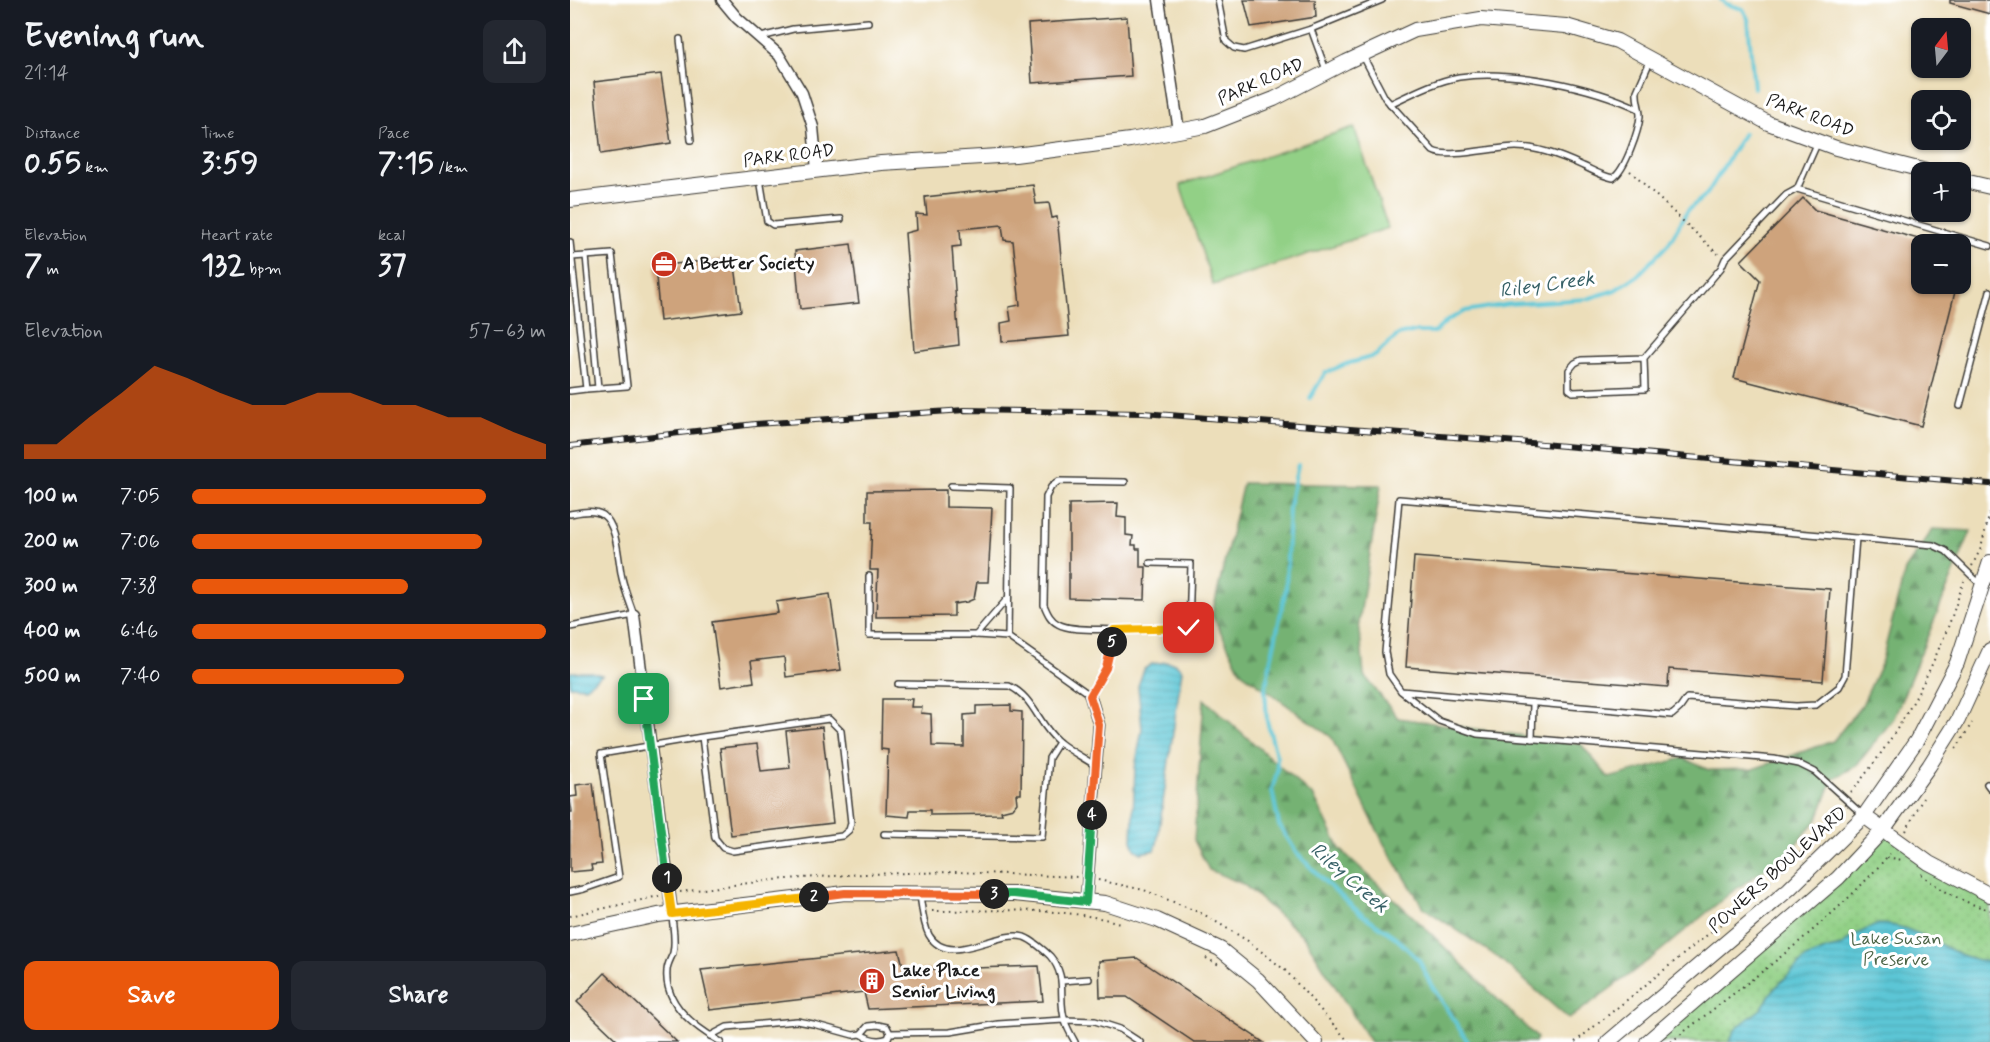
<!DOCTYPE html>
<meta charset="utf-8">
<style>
:root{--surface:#171b24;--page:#242831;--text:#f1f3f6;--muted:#9ea1a6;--accent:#ea580c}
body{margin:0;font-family:Mynerve,sans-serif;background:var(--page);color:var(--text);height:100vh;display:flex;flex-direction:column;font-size:22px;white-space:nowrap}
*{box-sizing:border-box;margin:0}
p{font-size:20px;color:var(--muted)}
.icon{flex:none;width:33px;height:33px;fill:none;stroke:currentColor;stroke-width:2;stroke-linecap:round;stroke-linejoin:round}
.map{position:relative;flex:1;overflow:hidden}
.sheet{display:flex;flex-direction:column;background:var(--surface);width:570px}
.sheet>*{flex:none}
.needle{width:39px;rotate:16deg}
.controls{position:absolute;left:1341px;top:18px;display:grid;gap:12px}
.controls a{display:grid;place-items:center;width:60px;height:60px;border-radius:12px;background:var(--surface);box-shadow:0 2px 4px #0004;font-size:30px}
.pin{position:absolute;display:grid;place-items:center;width:51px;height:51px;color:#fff;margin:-26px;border-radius:12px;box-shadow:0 3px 9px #0006}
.km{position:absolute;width:30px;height:30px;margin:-15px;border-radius:50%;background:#222;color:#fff;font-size:16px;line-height:30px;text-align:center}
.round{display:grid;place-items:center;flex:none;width:63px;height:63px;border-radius:12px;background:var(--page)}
.overview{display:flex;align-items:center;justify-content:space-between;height:102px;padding:0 24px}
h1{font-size:33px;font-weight:700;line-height:45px}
.figures{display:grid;grid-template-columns:repeat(3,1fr);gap:9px;height:102px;padding:6px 24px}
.figures div{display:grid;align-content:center}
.figures b{font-size:30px;font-weight:700}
.figures small{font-size:16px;font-weight:400}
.figures p{font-size:16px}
.chart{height:168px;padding:12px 24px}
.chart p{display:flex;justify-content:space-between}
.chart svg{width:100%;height:108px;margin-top:6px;fill:var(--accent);opacity:.7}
.action{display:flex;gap:12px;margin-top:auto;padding:12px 24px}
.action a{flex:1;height:69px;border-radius:12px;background:var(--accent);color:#fff;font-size:24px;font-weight:700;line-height:69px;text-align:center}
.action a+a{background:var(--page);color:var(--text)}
ul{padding:0 24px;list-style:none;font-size:20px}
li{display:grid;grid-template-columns:96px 72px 1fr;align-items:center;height:45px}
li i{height:15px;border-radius:8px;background:var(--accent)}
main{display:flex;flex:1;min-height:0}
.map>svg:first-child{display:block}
</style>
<main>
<section class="sheet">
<div class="overview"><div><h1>Evening run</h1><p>21:14</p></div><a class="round"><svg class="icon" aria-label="share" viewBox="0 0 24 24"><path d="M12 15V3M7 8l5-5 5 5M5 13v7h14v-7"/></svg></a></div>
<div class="figures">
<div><p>Distance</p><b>0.55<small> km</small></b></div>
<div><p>Time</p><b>3:59</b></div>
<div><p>Pace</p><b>7:15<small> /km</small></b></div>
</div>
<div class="figures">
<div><p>Elevation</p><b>7<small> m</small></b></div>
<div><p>Heart rate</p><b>132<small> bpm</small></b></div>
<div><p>kcal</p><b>37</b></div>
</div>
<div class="chart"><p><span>Elevation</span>57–63 m</p>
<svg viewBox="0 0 160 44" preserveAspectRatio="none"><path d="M0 44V38L10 38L20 27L30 17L40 6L50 11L60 17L70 22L80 22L90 17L100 17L110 22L120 22L130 27L140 27L150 33L160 38V44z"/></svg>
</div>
<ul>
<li><b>100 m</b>7:05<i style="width:83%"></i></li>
<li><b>200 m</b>7:06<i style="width:82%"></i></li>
<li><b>300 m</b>7:38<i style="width:61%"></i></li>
<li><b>400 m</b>6:46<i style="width:100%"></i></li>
<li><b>500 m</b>7:40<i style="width:60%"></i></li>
</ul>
<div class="action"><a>Save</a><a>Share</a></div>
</section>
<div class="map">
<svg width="1420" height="1042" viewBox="0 0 1420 1042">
<defs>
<pattern id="forest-firs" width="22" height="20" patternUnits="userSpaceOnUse" patternTransform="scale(1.5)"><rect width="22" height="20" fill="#75b273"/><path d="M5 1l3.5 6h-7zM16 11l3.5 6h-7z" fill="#5f905e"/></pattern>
<pattern id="park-dots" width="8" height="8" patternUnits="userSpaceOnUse" patternTransform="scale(1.5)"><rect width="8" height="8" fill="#92d086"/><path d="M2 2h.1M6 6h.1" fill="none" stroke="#7db273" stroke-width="1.8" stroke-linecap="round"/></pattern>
<pattern id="water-rules" width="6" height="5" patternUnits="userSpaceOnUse" patternTransform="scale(1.5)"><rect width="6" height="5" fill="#5cc6d6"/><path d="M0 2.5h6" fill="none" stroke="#4faab7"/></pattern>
</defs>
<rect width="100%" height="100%" fill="#fff"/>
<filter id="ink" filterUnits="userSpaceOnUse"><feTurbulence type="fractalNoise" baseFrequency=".0167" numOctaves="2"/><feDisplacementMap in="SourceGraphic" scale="12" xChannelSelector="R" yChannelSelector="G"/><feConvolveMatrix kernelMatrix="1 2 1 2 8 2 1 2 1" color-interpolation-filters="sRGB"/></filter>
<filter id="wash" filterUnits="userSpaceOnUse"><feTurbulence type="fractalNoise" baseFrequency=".008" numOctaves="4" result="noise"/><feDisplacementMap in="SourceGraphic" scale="24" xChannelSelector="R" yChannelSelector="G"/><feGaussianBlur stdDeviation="1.35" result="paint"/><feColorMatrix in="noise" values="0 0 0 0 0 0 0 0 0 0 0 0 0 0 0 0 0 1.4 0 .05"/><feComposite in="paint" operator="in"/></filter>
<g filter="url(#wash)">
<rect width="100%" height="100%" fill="#ecdeba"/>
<g fill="url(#forest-firs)" stroke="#486748" stroke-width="1.5">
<polygon points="673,483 811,485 789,622 794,675 828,718 1011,744 1039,778 1113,758 1139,770 1183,769 1263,741 1292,705 1311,664 1335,570 1363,529 1401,531 1324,718 1286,766 1263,779 1247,820 1219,852 1158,895 1083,957 999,1019 930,959 854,908 814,844 761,737 671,672 642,615"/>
<polygon points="634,699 744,797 770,849 851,924 967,1038 965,1042 800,1042 735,938 673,884 639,870 624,840"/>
</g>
<polygon fill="url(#park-dots)" stroke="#577651" stroke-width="1.5" points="1313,830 1420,895 1420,1042 1077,1042"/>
<polygon fill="#92d086" stroke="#577651" stroke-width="1.5" points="784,127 818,228 643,285 610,185"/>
<g fill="url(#water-rules)" stroke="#3c7179" stroke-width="1.5">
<polygon points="596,662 605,663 612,670 587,844 585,850 571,853 565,849 562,841 565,768 572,729 568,686 574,669 582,664"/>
<polygon points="0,672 21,672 32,675 15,687 0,686"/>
<path d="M1308 924C1351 924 1378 958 1420 962V1042H1159L1166 1028 1191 1009 1205 988 1236 958 1258 949 1272 946 1282 936Z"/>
</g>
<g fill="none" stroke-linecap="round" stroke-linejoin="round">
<g stroke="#5cc6d6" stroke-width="4">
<polyline points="1151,0 1156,4 1173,9 1178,19 1184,88"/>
<polyline points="740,398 755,373 776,364 805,356 828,335 841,332 865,332 878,320 895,311 939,304 1017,299 1045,290 1067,276 1099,243 1118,210 1137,194 1174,133"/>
<polyline points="728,465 719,506 716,588 695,689 697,721 707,758 707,772 702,790 709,825 727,853 756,883 790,913 825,937 849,960 860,983 898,1042"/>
</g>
</g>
<g id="blocks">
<g fill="#cea37b">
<polygon points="674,0 745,0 746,17 681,27"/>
<polygon points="1380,0 1420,0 1420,14 1380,3"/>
<polygon points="557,17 561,76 462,83 458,24"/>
<polygon points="91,74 101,143 31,154 24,82"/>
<polygon points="463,185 466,204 479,203 482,218 487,217 499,336 432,342 431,323 441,321 439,307 450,305 443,241 434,240 432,225 390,229 391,246 382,247 389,345 344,351 335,233 347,230 346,214 357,215 355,197"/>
<polygon points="1233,198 1245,210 1352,240 1352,284 1387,284 1351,426 1164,378 1190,280 1171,261"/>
<polygon points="281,244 289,303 230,309 225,251"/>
<polygon points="164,258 171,311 90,321 85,266"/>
<polygon points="376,490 376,507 422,508 418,582 407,582 404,599 397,602 384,604 384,616 306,617 308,570 300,570 302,522 297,522 297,491"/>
<polygon points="548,503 547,517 556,518 556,535 563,536 562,545 566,545 566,549 570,549 570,567 576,567 575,600 499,598 499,504"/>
<polygon points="844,557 1260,589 1253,681 1099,669 1098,687 836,667"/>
<polygon points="260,594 271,670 216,677 214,657 181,661 184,682 151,687 142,622 208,613 206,602"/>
<polygon points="312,699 342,699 341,707 352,707 351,713 361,714 362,746 394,747 394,715 406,714 406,706 441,705 441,711 452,712 451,794 446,794 447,803 443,808 431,811 432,814 360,815 360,810 340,810 339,817 316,815 318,750 311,749"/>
<polygon points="252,727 263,823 161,835 150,748 187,744 191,771 220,768 216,731"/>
<polygon points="23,783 32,864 21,865 22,870 0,872 0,812 2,812 0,797 7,796 6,785"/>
<polygon points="329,950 334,970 469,966 473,1001 298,1009 294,992 140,1010 131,970"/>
<polygon points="567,958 693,1042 624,1042 557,997 530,997 529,961"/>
<polygon points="35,973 107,1042 49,1042 7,1002"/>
</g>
</g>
</g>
<g filter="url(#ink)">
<use href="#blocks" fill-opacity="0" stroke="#3b3934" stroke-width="1.5"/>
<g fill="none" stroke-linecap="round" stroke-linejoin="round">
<defs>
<g id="lane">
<polyline points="648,0 656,41 664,48 674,50 741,29"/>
<polyline points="191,37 223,29 298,22"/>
<polyline points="110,39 121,140"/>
<path d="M793 56 815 98 863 151C877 159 926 147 946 147 969 147 992 156 1013 166 1022 170 1032 176 1043 178 1055 171 1069 130 1070 116 1070 107 1066 100 1067 91L1081 59"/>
<polyline points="756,70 741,29 812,0"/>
<path d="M820 104C841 94 866 81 889 77 940 69 1023 87 1069 109"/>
<polyline points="1247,144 1227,189 1420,246"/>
<polyline points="190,179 197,221 203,225 271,219"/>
<polyline points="0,242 16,389 0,391"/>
<polyline points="16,256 28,388"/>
<polyline points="2,257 42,254 57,386 16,389"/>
<polyline points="1074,358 1011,360 1005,363 999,370 999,389 1003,392 1075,389 1074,358 1151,268 1155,259 1216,195 1227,189"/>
<polyline points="1390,406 1420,291"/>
<polyline points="381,486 440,488 438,637 520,695 536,668 545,630 619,628 621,564 580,563"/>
<path d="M0 514C11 512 23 509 33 515 48 526 48 561 52 578 55 591 60 603 64 615L0 627"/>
<polyline points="1286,538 1363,545 1376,551 1410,584"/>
<polyline points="299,576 299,635 406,635 438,637"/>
<path d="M545 630C530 629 500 631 488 624 480 620 477 612 474 605L476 497 481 487 489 481 555 482"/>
<polyline points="406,635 438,598"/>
<path d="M328 684 439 686C463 696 469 726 489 742 500 751 514 758 526 766"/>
<polyline points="831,691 1102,715 1110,708 1117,698 1226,706 1246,705 1269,687 1275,676 1286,538 829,499 815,652 819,674 831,691 869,721 907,734 1204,759 1229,764 1245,772 1293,815"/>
<polyline points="962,739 963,703"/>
<polyline points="1417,784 1420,788"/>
<polyline points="314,834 472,837 479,758 489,742"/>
<polyline points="0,892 14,889 49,877 31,754 132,737 259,719 271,731 281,823 279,830 272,836 163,851 153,848 145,838 132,737"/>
<path d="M350 895C352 908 353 924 359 935 379 969 427 929 454 937 462 940 474 950 480 956 499 978 487 998 495 1021 497 1028 501 1035 505 1042"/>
<path d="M102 916C103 928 106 941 103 953 101 959 97 964 97 971 94 1004 126 1028 151 1042"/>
<polyline points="492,981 519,979"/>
<path d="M291 1034C300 1040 308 1042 318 1038L320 1033"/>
<polyline points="140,1036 157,1027 227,1021 243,1024 283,1035 291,1034 298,1026 308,1025 317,1027 320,1033 380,1032 428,1024 494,1020 525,1021 550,1029 570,1042"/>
</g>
<g id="street">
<polyline points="152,0 167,18 209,55 232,93 243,127 247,170"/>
<polyline points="589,0 609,131"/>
<polyline points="64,615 102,913"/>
<polyline points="516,902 529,725 520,695"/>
</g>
<g id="secondary">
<polyline points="1390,180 1420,187"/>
<polyline points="0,200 311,163 445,155 560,140 635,126 704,99 776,62 845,30 911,19 996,26 1047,41 1198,123 1266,148 1360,172"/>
<polyline points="1294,816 1359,863 1420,895"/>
<polyline points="0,934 88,915 275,893 444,894 535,903 587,920 650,949 688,980 746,1042"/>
<polyline points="1038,1042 1219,889 1294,816 1347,740 1387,663 1420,562"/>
<polyline points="1077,1042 1268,878 1313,830 1359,766 1388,720 1420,650"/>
</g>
</defs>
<use href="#lane" stroke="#3b3934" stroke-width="8"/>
<use href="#street" stroke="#3b3934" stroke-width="13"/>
<use href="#secondary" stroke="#3b3934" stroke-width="16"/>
<g stroke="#3b3934" stroke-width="2" stroke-dasharray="1.5 4.5" stroke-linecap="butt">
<polyline points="1060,171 1148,254"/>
<polyline points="1402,566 1411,548 1420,512"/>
<polyline points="1386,749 1402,723"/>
<path d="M1281 792C1318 748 1348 699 1370 646 1380 625 1386 603 1394 581"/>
<polyline points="1336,831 1353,798"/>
<polyline points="1317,857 1332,860"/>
<path d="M1351 874C1371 891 1395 903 1420 910"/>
<polyline points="528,880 574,890 633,914 678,941 716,971 779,1042"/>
<polyline points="110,892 202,880 294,874 388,872 508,877"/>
<path d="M362 911C424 911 490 906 550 923"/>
<polyline points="0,916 89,896"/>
<polyline points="636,958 649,965"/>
<polyline points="1005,1042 1183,898 1255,829 1270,805"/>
<path d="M1101 1042C1173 985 1263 923 1321 852"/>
</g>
<use href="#lane" stroke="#fff" stroke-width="5"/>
<use href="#street" stroke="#fff" stroke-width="10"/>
<use href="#secondary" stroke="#fff" stroke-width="14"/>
<defs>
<polyline id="rail" points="0,446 185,424 395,410 573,413 961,443 1420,484"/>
</defs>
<use href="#rail" stroke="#1c1c1c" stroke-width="6"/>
<use href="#rail" stroke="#fff" stroke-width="4" stroke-dasharray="11" stroke-linecap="butt"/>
</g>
</g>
<g fill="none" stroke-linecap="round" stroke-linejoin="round" filter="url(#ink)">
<defs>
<polyline id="split-1" points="74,699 97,878"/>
<polyline id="split-2" points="97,878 102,914 244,897"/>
<polyline id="split-3" points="244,897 275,893 424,894"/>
<polyline id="split-4" points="424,894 444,894 516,902 522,815"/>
<polyline id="split-5" points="522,815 529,725 520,696 536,668 542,642"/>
<polyline id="split-6" points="542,642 544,630 619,628"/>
</defs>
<use href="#split-1" stroke="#fff" stroke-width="12"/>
<use href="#split-2" stroke="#fff" stroke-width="12"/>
<use href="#split-3" stroke="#fff" stroke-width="12"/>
<use href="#split-4" stroke="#fff" stroke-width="12"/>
<use href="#split-5" stroke="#fff" stroke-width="12"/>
<use href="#split-6" stroke="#fff" stroke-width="12"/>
<use href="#split-1" stroke="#22a559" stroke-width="8"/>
<use href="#split-2" stroke="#f5b400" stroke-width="8"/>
<use href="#split-3" stroke="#f0652b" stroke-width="8"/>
<use href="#split-4" stroke="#22a559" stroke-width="8"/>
<use href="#split-5" stroke="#f0652b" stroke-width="8"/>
<use href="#split-6" stroke="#f5b400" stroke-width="8"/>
</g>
<defs>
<symbol id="office-disc" viewBox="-11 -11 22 22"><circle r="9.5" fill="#c8321e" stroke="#fff"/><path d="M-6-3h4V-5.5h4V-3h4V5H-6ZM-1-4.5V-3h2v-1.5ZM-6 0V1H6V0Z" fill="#fff"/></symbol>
<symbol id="building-disc" viewBox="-11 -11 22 22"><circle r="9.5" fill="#c8321e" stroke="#fff"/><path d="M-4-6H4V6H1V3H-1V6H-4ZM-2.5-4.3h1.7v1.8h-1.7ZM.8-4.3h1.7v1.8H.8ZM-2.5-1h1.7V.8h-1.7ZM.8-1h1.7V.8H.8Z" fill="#fff"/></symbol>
</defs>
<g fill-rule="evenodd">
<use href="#office-disc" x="79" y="249" width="30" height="30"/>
<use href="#building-disc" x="287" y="966" width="30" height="30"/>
</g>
<g text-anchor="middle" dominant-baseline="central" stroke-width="6" stroke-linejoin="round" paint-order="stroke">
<g font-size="18" fill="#1c1c1c" stroke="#fff">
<text transform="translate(691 82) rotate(-24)">PARK ROAD</text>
<text transform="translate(1240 116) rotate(21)">PARK ROAD</text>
<text transform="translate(219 156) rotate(-7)">PARK ROAD</text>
<text transform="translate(1208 870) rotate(-42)">POWERS BOULEVARD</text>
</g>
<g font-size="18" font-weight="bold" fill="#1c1c1c" stroke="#fff" text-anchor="start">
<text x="113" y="264">A Better Society</text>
<text x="322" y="971">Lake Place<tspan x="322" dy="21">Senior Living</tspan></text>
</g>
<g font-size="18" fill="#4b6446" stroke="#fff">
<text x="1326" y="939">Lake Susan<tspan x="1326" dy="21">Preserve</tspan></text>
</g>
<g font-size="20" font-style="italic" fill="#366066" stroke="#fff">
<text transform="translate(977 285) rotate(-8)">Riley Creek</text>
<text transform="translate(779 878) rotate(41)">Riley Creek</text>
</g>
</g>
</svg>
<div class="controls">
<a><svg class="needle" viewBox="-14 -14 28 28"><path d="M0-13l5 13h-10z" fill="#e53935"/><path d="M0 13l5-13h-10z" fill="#9ea1a6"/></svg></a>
<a><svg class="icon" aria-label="locate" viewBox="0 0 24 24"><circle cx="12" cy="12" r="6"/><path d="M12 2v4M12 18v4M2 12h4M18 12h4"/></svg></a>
<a>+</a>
<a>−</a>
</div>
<div class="pin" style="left:74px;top:699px;background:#1e9e55"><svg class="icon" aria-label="arrive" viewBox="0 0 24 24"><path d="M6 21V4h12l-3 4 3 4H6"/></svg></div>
<div class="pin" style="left:619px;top:628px;background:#d93025"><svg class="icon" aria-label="check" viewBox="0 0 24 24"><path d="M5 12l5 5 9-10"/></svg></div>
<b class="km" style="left:97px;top:878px">1</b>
<b class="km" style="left:244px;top:897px">2</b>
<b class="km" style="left:424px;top:894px">3</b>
<b class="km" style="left:522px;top:815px">4</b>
<b class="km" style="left:542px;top:642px">5</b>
</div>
</main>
